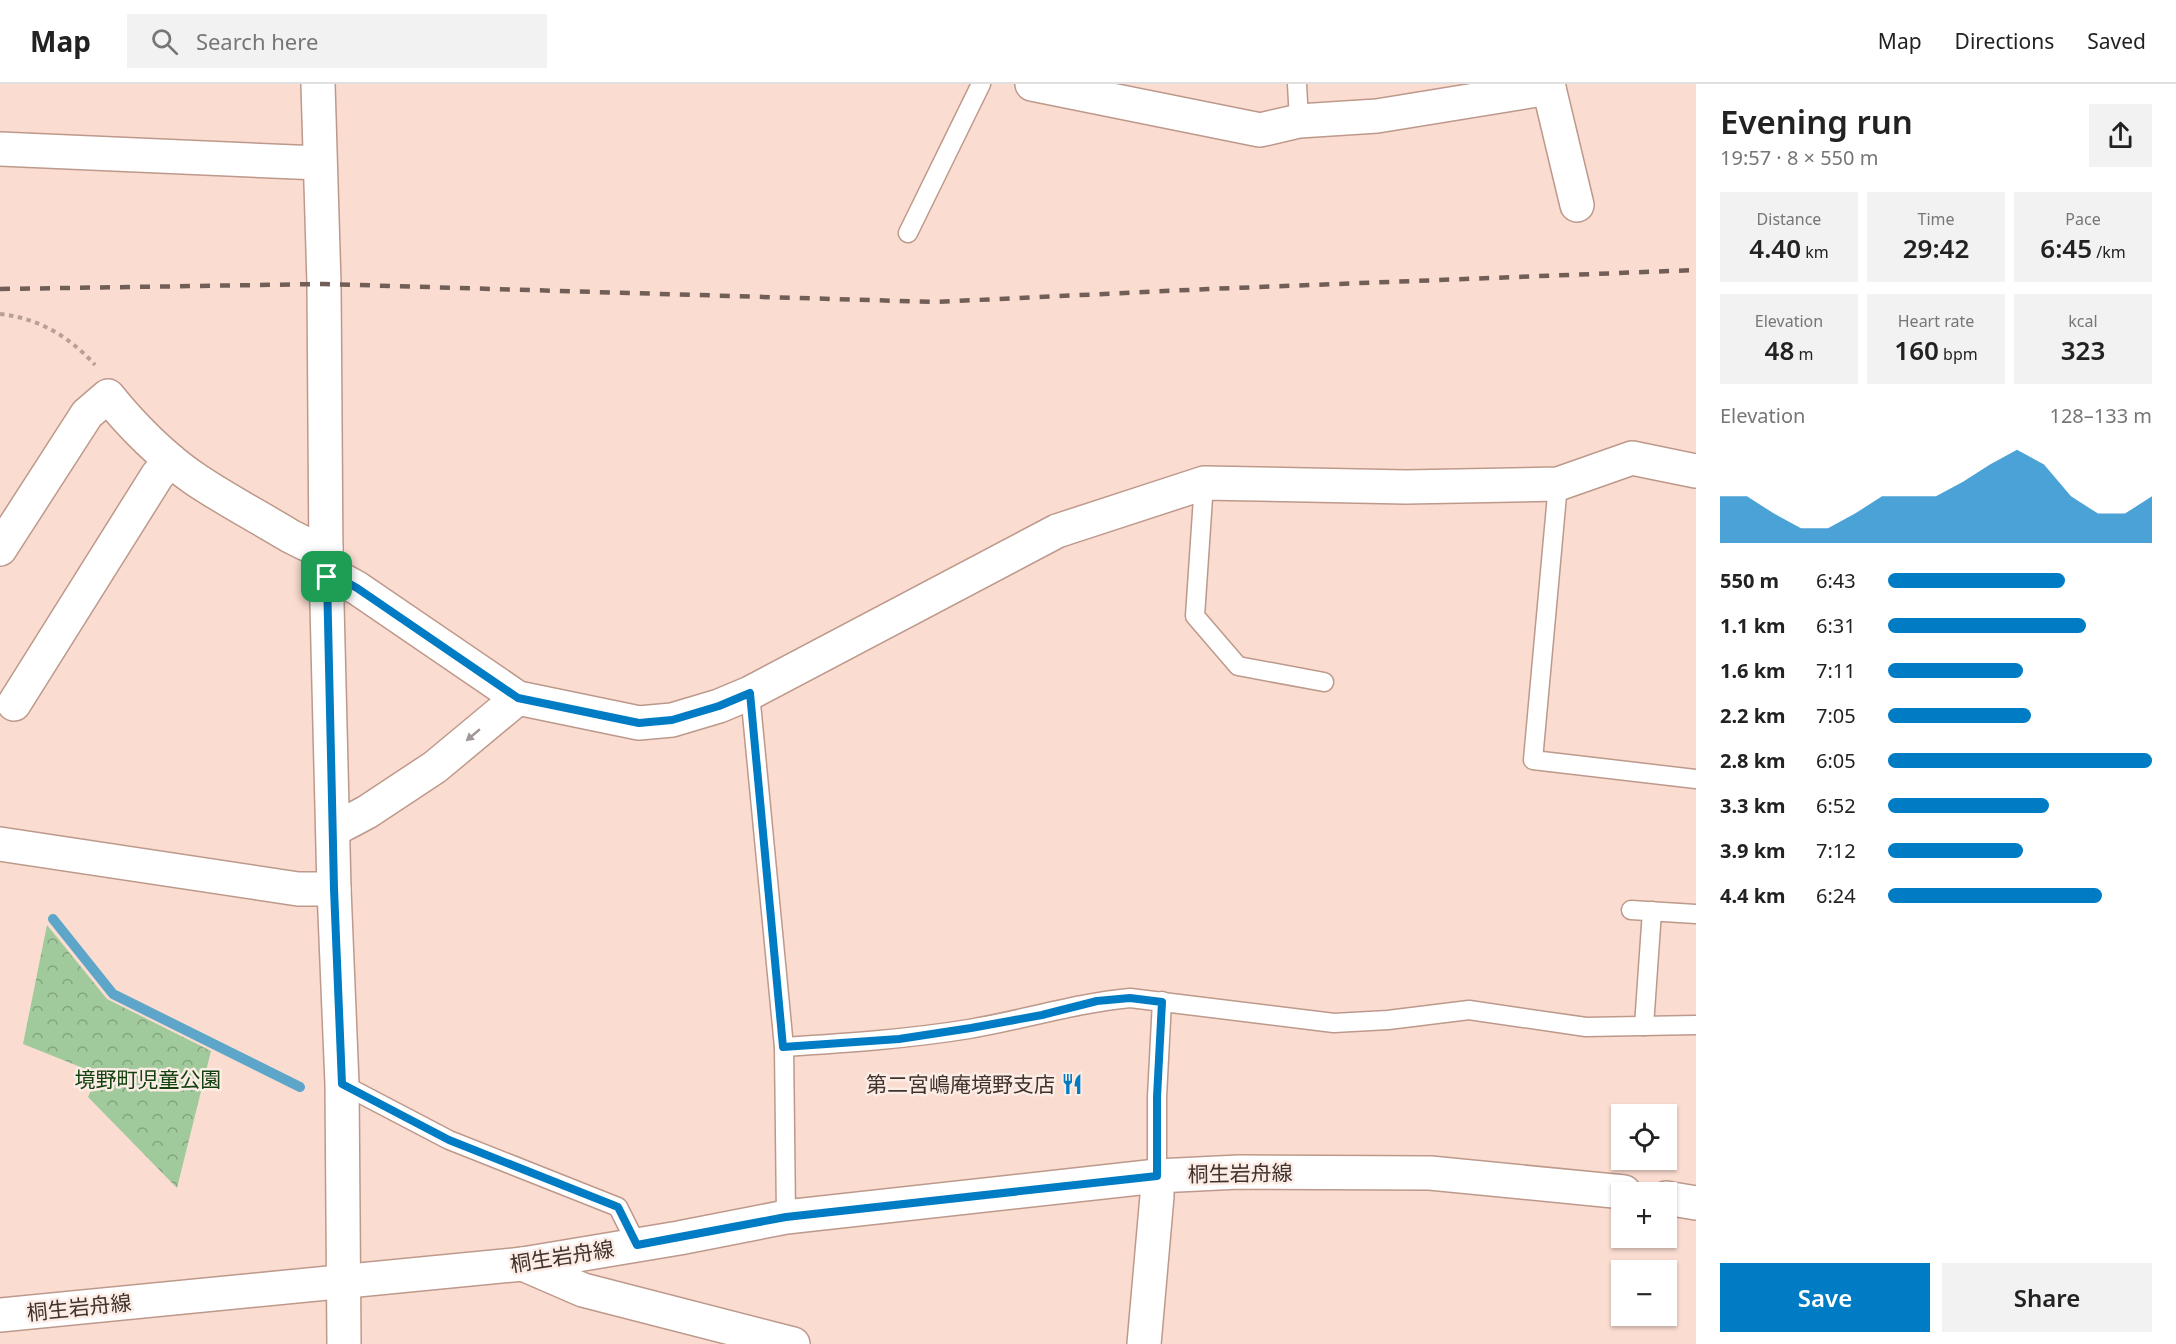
<!DOCTYPE html>
<meta charset="utf-8">
<style>
:root{--surface:#fff;--page:#f2f2f2;--text:#222;--muted:#767676;--line:#e0e0e0;--accent:#007cc5}
body{margin:0;font-family:"Noto Sans","Noto Sans JP",sans-serif;background:var(--page);color:var(--text);height:100vh;display:flex;flex-direction:column;font-size:22px;white-space:nowrap}
*{box-sizing:border-box;margin:0}
p{font-size:20px;color:var(--muted)}
.icon{flex:none;width:33px;height:33px;fill:none;stroke:currentColor;stroke-width:2;stroke-linecap:round;stroke-linejoin:round}
.map{position:relative;flex:1;overflow:hidden}
.drawer{display:flex;flex-direction:column;background:var(--surface);width:480px}
.drawer>*{flex:none}
.buttons{position:absolute;left:1611px;top:1020px;display:grid;gap:12px}
.buttons a{display:grid;place-items:center;width:66px;height:66px;border-radius:0px;background:var(--surface);box-shadow:0 2px 4px #0004;font-size:30px}
.pin{position:absolute;display:grid;place-items:center;width:51px;height:51px;color:#fff;margin:-26px;border-radius:12px;box-shadow:0 3px 9px #0006}
.round{display:grid;place-items:center;flex:none;width:63px;height:63px;border-radius:0px;background:var(--page)}
.summary{display:flex;align-items:center;justify-content:space-between;height:102px;padding:0 24px}
h1{font-size:33px;font-weight:600;line-height:45px}
.stats{display:grid;grid-template-columns:repeat(3,1fr);gap:9px;height:102px;padding:6px 24px}
.stats div{display:grid;align-content:center;border-radius:0px;background:var(--page);text-align:center}
.stats b{font-size:26px;font-weight:600}
.stats small{font-size:16px;font-weight:400}
.stats p{font-size:16px}
.chart{height:168px;padding:12px 24px}
.chart p{display:flex;justify-content:space-between}
.chart svg{width:100%;height:108px;margin-top:6px;fill:var(--accent);opacity:.7}
.button{display:flex;gap:12px;margin-top:auto;padding:12px 24px}
.button a{flex:1;height:69px;border-radius:0px;background:var(--accent);color:#fff;font-size:24px;font-weight:600;line-height:69px;text-align:center}
.button a+a{background:var(--page);color:var(--text)}
ul{padding:0 24px;list-style:none;font-size:20px}
li{display:grid;grid-template-columns:96px 72px 1fr;align-items:center;height:45px}
li i{height:15px;border-radius:8px;background:var(--accent)}
header{display:flex;align-items:center;gap:36px;box-sizing:border-box;height:84px;padding:0 30px;background:var(--surface);border-bottom:2px solid var(--line)}
header strong{font-size:28px}
nav{display:flex;gap:33px;margin-inline-start:auto;font-size:21px}
.search{width:420px;height:54px;background:var(--page);display:flex;align-items:center;gap:15px;box-sizing:border-box;padding:0 21px;border-radius:0px;color:var(--muted);font-size:22px}
main{display:flex;flex:1;min-height:0}
.map>svg:first-child{display:block}
</style>
<header>
<strong>Map</strong>
<div class="search"><svg class="icon" aria-label="search" viewBox="0 0 24 24"><circle cx="10" cy="10" r="6"/><path d="M15 15l6 6"/></svg>Search here</div>
<nav><a>Map</a><a>Directions</a><a>Saved</a></nav>
</header>
<main>
<div class="map">
<svg width="1696" height="1260" viewBox="0 0 1696 1260">
<defs>
<pattern id="park-crowns" width="20" height="18" patternUnits="userSpaceOnUse" patternTransform="scale(1.5)"><rect width="20" height="18" fill="#a0c99c"/><path d="M2 6a3 3 0 1 1 6 0M12 15a3 3 0 1 1 6 0" fill="none" stroke="#84a480"/></pattern>
</defs>
<rect width="100%" height="100%" fill="#fadcd0"/>
<polygon fill="url(#park-crowns)" points="47,841 107,915 211,967 177,1104 88,1013 94,1000 84,995 83,984 23,960"/>
<g fill="none" stroke-linecap="round" stroke-linejoin="round">
<polyline stroke="#5ea6c9" stroke-width="10" points="53,835 113,910 300,1003"/>
<defs>
<g id="service">
<polyline points="1297,0 1299,37"/>
<polyline points="908,149 981,0"/>
<polyline points="1204,399 1195,532 1238,582 1324,598"/>
<polyline points="1558,400 1533,676 1696,695"/>
<polyline points="750,609 784,963 786,1133"/>
<polyline points="1631,826 1696,830"/>
<polyline points="1644,942 1652,827"/>
<path d="M784 963C846 959 908 955 969 945 1023 936 1076 919 1130 914L1334 939 1388 936 1469 926 1586 943 1696 941"/>
<polyline points="342,1000 449,1056 618,1123 637,1161"/>
<polyline points="1157,1092 1157,1013 1162,917"/>
</g>
<g id="minor">
<polyline points="1032,0 1260,46 1299,37 1377,32 1549,4 1548,0"/>
<polyline points="1549,4 1577,121"/>
<polyline points="0,65 319,79"/>
<path d="M0 465 87 330 108 312C131 341 164 374 195 395 226 416 259 433 290 452L306 460 326 464"/>
<polyline points="327,493 346,498 357,504 518,614 639,639 672,636 719,622 750,609 1057,447 1204,399 1406,403 1558,400 1632,374 1696,387"/>
<polyline points="14,620 157,392 170,376"/>
<polyline points="333,746 367,728 435,683 518,614"/>
<polyline points="0,760 298,805 334,805"/>
<polyline points="523,1180 583,1206 793,1260"/>
<polyline points="1144,1260 1157,1112 1157,1092"/>
</g>
<polyline id="tertiary" points="318,0 324,200 326,480 334,805 342,1000 344,1260"/>
<g id="primary">
<polyline points="1666,1114 1696,1119"/>
<polyline points="0,1231 523,1180 679,1154 786,1133 1157,1092 1239,1088 1430,1089 1624,1108"/>
</g>
</defs>
<use href="#service" stroke="#bd998b" stroke-width="21"/>
<use href="#minor" stroke="#bd998b" stroke-width="36"/>
<use href="#tertiary" stroke="#bd998b" stroke-width="36"/>
<use href="#primary" stroke="#bd998b" stroke-width="36"/>
<path stroke="#b9a097" stroke-width="4" stroke-dasharray="4.5 4.5" stroke-linecap="butt" d="M0 230C38 234 69 252 95 281"/>
<use href="#service" stroke="#fff" stroke-width="18"/>
<use href="#minor" stroke="#fff" stroke-width="33"/>
<use href="#tertiary" stroke="#fff" stroke-width="33"/>
<use href="#primary" stroke="#fff" stroke-width="33"/>
<polyline stroke="#715e57" stroke-width="4.5" stroke-dasharray="10 10" stroke-linecap="butt" points="0,205 324,200 935,218 1208,205 1696,186"/>
</g>
<defs><path id="oneway-solid" d="M-6-.8H1V-3.2L6.5 0L1 3.2V.8H-6Z" transform="scale(1.5)"/></defs>
<use fill="#a09896" href="#oneway-solid" transform="translate(473 651) rotate(140)"/>
<g fill="none" stroke-linecap="round" stroke-linejoin="round">
<defs>
<polygon id="route" points="327,493 346,498 357,504 518,614 639,639 672,636 719,622 750,609 783,963 899,955 971,944 1042,931 1097,917 1130,914 1162,918 1157,1013 1157,1092 786,1133 637,1161 618,1123 449,1056 342,1000 334,805"/>
</defs>
<use href="#route" stroke="#fff" stroke-width="12"/>
<use href="#route" stroke="#007cc5" stroke-width="8"/>
</g>
<defs>
<symbol id="restaurant-bare" viewBox="-9 -9 18 18"><path d="M-5-6h1v4h1v-4h1v4h1v-4h1v5L-1.5 .5V6h-2V.5L-5-1ZM5-6V6H3V1.5H1.5Q1.5-4 5-6Z" fill="#007cc5" stroke="#fcece6" stroke-width="2.5" paint-order="stroke"/></symbol>
</defs>
<g fill-rule="evenodd">
<use href="#restaurant-bare" x="1057" y="985" width="30" height="30"/>
</g>
<g text-anchor="middle" dominant-baseline="central" stroke-width="5" stroke-linejoin="round" paint-order="stroke">
<g font-size="21" fill="#13420f" stroke="#fcece6">
<text x="148" y="995">境野町児童公園</text>
</g>
<g font-size="21" fill="#41322d" stroke="#fcece6" text-anchor="end">
<text x="1055" y="1000">第二宮嶋庵境野支店</text>
</g>
<g font-size="21" fill="#41322d" stroke="#fcece6">
<text transform="translate(1240 1089) rotate(-1)">桐生岩舟線</text>
<text transform="translate(562 1172) rotate(-9)">桐生岩舟線</text>
<text transform="translate(79 1223) rotate(-6)">桐生岩舟線</text>
</g>
</g>
</svg>
<div class="buttons">
<a><svg class="icon" aria-label="locate" viewBox="0 0 24 24"><circle cx="12" cy="12" r="6"/><path d="M12 2v4M12 18v4M2 12h4M18 12h4"/></svg></a>
<a>+</a>
<a>−</a>
</div>
<div class="pin" style="left:327px;top:493px;background:#1e9e55"><svg class="icon" aria-label="arrive" viewBox="0 0 24 24"><path d="M6 21V4h12l-3 4 3 4H6"/></svg></div>
</div>
<section class="drawer">
<div class="summary"><div><h1>Evening run</h1><p>19:57 · 8 × 550 m</p></div><a class="round"><svg class="icon" aria-label="share" viewBox="0 0 24 24"><path d="M12 15V3M7 8l5-5 5 5M5 13v7h14v-7"/></svg></a></div>
<div class="stats">
<div><p>Distance</p><b>4.40<small> km</small></b></div>
<div><p>Time</p><b>29:42</b></div>
<div><p>Pace</p><b>6:45<small> /km</small></b></div>
</div>
<div class="stats">
<div><p>Elevation</p><b>48<small> m</small></b></div>
<div><p>Heart rate</p><b>160<small> bpm</small></b></div>
<div><p>kcal</p><b>323</b></div>
</div>
<div class="chart"><p><span>Elevation</span>128–133 m</p>
<svg viewBox="0 0 160 44" preserveAspectRatio="none"><path d="M0 44V25L10 25L20 32L30 38L40 38L50 32L60 25L70 25L80 25L90 19L100 12L110 6L120 12L130 25L140 32L150 32L160 25V44z"/></svg>
</div>
<ul>
<li><b>550 m</b>6:43<i style="width:67%"></i></li>
<li><b>1.1 km</b>6:31<i style="width:75%"></i></li>
<li><b>1.6 km</b>7:11<i style="width:51%"></i></li>
<li><b>2.2 km</b>7:05<i style="width:54%"></i></li>
<li><b>2.8 km</b>6:05<i style="width:100%"></i></li>
<li><b>3.3 km</b>6:52<i style="width:61%"></i></li>
<li><b>3.9 km</b>7:12<i style="width:51%"></i></li>
<li><b>4.4 km</b>6:24<i style="width:81%"></i></li>
</ul>
<div class="button"><a>Save</a><a>Share</a></div>
</section>
</main>
